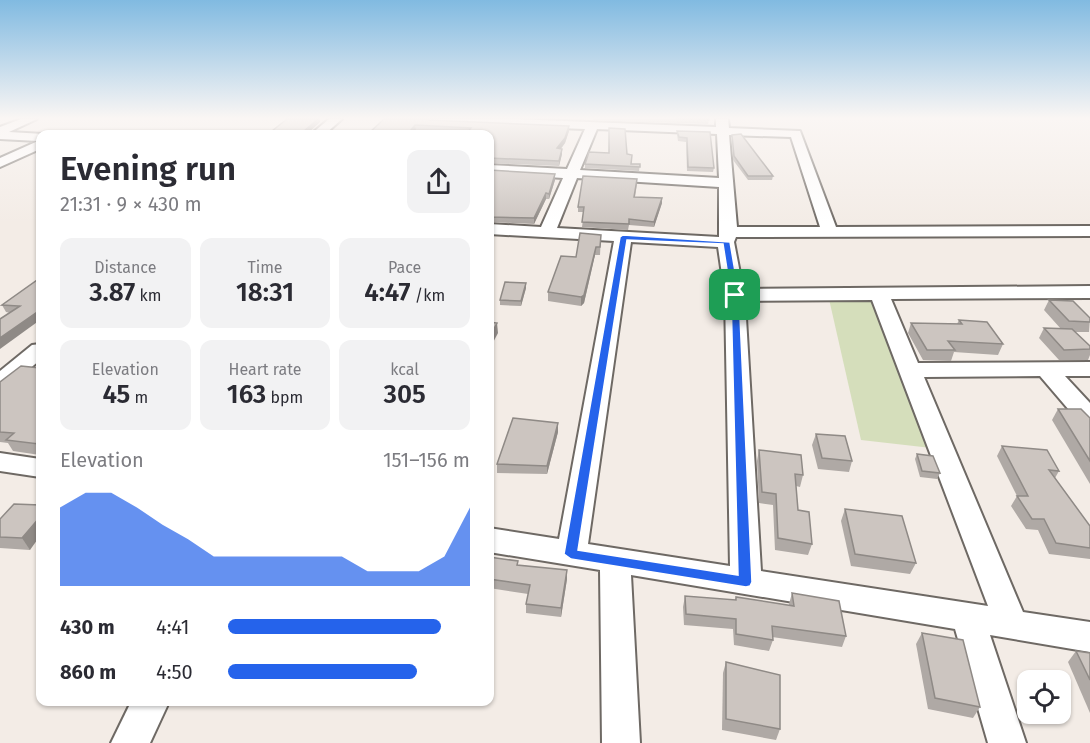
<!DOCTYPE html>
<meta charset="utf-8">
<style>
:root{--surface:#fff;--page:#f2f2f3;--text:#2b2b33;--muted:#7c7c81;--accent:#2563eb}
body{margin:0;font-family:"Fira Sans",sans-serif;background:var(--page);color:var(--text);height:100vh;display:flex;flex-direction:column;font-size:22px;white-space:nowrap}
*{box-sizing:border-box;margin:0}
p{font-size:20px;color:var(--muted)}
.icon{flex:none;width:33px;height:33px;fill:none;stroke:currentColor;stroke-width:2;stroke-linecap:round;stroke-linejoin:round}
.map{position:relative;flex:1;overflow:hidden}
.panel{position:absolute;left:36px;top:130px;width:458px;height:576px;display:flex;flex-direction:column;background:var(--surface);border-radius:12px;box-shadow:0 2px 4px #0004}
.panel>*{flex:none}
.buttons{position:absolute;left:1017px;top:670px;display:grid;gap:12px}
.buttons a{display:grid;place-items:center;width:54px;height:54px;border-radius:12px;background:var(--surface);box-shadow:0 2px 4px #0004;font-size:30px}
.pin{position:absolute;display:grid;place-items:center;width:51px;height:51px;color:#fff;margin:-26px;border-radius:12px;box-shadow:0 3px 9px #0006}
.round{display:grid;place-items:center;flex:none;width:63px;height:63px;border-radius:12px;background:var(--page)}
.head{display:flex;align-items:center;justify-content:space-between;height:102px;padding:0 24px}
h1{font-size:33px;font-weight:600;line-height:45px}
.figures{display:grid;grid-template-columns:repeat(3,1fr);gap:9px;height:102px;padding:6px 24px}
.figures div{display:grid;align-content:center;border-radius:12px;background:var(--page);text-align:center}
.figures b{font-size:26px;font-weight:600}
.figures small{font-size:16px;font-weight:400}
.figures p{font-size:16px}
.chart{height:168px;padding:12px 24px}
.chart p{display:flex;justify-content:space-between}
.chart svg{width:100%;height:108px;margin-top:6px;fill:var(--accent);opacity:.7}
ul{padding:0 24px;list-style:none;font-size:20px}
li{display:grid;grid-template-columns:96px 72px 1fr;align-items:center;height:45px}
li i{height:15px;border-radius:8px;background:var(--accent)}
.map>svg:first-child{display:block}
</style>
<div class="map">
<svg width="1090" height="743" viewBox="0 0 1090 743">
<rect width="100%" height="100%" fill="#f3ece6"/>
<polygon fill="#d5debb" points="829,299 874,299 949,450 861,440"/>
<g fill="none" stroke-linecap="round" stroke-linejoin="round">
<defs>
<g id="street">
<polygon points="21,119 37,119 9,132 44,134 40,135 40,149 0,167 0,158 38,141 0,139 0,127"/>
<polygon points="329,119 342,119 324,135 310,135"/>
<path d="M425 119H514L716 127V119H728L729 128 800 131 836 227 1090 226V236L736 237 734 242 743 289 1090 286V298L891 299 918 363 1090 362V376H1065L1090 403V426L1081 424 1040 376 924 377 1023 612 1090 622V652L990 635 1026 743H988L955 629 631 575 640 743H602L600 570 489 552V528L559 539 614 241 489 234V224L541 227 563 178 489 173V165L567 169 585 129 431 123ZM597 129 717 134 719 178 580 170ZM729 135 791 137 820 227H737ZM577 178 719 187V237L557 228ZM631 242 718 247 725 295 730 566 588 544ZM872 300 988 606 761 571 745 301Z"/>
<polygon points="40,344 40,360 8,387 0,389 0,371 32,345"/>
<polygon points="0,453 40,459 40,477 0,471"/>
<polygon points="131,702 169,702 150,743 111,743"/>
</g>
</defs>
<use href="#street" stroke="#6e6964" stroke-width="4"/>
<use href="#street" fill="#fff" fill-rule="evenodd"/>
</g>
<g fill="#afa9a5">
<polygon points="593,119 711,119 709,119 708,124 593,120"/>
<polygon points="429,120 569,131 565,143 561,149 562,149 562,154 559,166 489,163 489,135 467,132 416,130 412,135 267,135 320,122 309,132 368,134"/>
<polygon points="677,131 710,132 714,168 713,172 687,171 686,142 678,141 677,135"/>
<polygon points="732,135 773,176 772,180 748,180 733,160"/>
<polygon points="627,154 631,164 640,164 639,171 585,168 585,164"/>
<polygon points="489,170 555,174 555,180 549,199 546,199 534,224 489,222"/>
<polygon points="637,184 635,197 662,203 654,227 629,225 628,230 582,227 584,212 578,212 578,207"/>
<polygon points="601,235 600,255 595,255 584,303 581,306 548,301 548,292 576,257"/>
<polygon points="40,278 40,320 6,312 2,305"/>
<polygon points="526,288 521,306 500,305 500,300"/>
<polygon points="1049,300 1090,318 1089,332 1075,332 1090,346 1090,355 1088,360 1059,360 1039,338 1044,328 1061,329 1044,310"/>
<polygon points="959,320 1003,344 998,355 954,352 951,361 923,360 908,333 911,323 957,324"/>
<polygon points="40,368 40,455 13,451 8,443 0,442 0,382"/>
<polygon points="1058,409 1090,418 1090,484 1052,420"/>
<polygon points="558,423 558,432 547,474 497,473 497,464"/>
<polygon points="816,434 852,461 849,472 818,469 812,445"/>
<polygon points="1002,446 1059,471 1055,478 1090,526 1090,559 1049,554 1038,530 1026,529 1011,506 1017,496 997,456"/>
<polygon points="759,450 803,475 800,487 796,486 798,510 812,544 808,555 775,550 773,505 759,503 757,461"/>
<polygon points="917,454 940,473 937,479 920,477 915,459"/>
<polygon points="40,505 30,550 0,548 0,519"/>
<polygon points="845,509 916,563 910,574 851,566 841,521"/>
<polygon points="489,557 518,561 518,565 567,570 567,579 561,617 526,613 526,604 528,594 489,588"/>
<polygon points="792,593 846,636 842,647 772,637 773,640 769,651 734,645 733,629 684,625 683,607 685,596 735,600 736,597 789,606 789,604"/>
<polygon points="922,633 980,707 973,718 928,709 916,644"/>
<polygon points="1076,651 1090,653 1090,713 1068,662"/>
<polygon points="726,662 780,729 776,740 722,730 723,673"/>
</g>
<g fill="#8f8a86">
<polygon points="318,119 320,119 320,122 306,135 304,131"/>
<polygon points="415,125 416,130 412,135 407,135"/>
<polygon points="569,126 569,131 565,143 557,153 557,148"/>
<polygon points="562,149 562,154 559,166 559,161"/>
<polygon points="555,174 555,180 549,199 549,194"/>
<polygon points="546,193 546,199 534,224 534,218"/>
<polygon points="662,198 662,203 654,227 654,222"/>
<polygon points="596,247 595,255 584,303 581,306 581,297"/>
<polygon points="526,283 526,288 521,306 521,301"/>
<polygon points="40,310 40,320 0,349 0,338"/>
<polygon points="497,323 498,333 489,350 489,338"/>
<polygon points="558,423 558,432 547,474 547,466"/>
<polygon points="40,517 40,536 30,550 22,538"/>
<polygon points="567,570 567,579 561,617 561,608"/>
</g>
<g fill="#ccc5c0" stroke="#8f8a86" stroke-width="1.5">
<polygon points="287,119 318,119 304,131 309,132 368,134 384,119 428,119 429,120 569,126 565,138 557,148 562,149 559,161 489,158 489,135 465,135 471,128 415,125 407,135 267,135"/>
<polygon points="676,119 709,119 709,120"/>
<polygon points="609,128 625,129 627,154 632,155 631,164 640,164 640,167 585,164 589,152 609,153"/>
<polygon points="677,131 710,132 714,168 688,167 687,138 679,137"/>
<polygon points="220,132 245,135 214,135"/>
<polygon points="741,134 773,176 748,176 734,156 732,135"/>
<polygon points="489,170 555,174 549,194 546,193 534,218 489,217"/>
<polygon points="583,176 637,179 634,197 662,198 654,222 629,219 629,224 582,222 584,207 578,207"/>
<polygon points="580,233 601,235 600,247 596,247 584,295 581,297 548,292 561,256 576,257"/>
<polygon points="40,278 40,310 0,338 0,319 20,306 2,305"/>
<polygon points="505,282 526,283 521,301 500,300"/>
<polygon points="1049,300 1073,301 1090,318 1090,322 1069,321"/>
<polygon points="959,320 987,322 1003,344 948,341 955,350 927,350 911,323 962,324"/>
<polygon points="489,322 497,323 489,338"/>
<polygon points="1044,328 1072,329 1090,346 1090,349 1064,350"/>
<polygon points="21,366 40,368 40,378 39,379 40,379 40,443 39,444 6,440 14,433 0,432 0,382"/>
<polygon points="1058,409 1081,409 1090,418 1090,461"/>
<polygon points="513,418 558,423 547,466 497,464"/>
<polygon points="816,434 845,436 852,461 822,458"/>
<polygon points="1002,446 1047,450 1059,471 1049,470 1090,526 1090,548 1056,543 1044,519 1032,519 1017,496 1028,496"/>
<polygon points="759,450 801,455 803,475 795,474 798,510 809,512 812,544 778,538 776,494 762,492"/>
<polygon points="917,454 933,456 940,473 922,471"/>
<polygon points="14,504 40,505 40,517 22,538 0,537 0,519"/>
<polygon points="845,509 902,516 916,563 855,554"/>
<polygon points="489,557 518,561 517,565 567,570 561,608 526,604 530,585 489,579"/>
<polygon points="792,593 839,601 846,636 772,626 773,640 736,634 736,619 686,614 685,596 736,600 736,597 794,606"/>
<polygon points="922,633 963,640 980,707 935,698"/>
<polygon points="1076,651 1090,653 1090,680"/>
<polygon points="726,662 780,675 780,729 726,719"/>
</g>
<linearGradient id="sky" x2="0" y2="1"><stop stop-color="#81bae1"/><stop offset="0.53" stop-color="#faf6f4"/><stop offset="1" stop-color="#faf6f4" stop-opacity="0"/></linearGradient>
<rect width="1090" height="223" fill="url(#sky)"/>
<path fill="#2563eb" stroke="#fff" stroke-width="1.5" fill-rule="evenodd" d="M623 235 730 242 739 295 752 582 750 586 746 587 571 559 564 554 620 237ZM627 240 723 244 731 295 738 575 578 550Z"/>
</svg>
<div class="buttons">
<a><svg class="icon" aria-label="locate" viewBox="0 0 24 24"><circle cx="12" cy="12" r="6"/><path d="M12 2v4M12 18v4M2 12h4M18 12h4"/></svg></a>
</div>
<div class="pin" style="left:735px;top:295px;background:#1e9e55"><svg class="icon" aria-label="arrive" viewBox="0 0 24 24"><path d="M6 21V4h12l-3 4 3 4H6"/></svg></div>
<section class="panel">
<div class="head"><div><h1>Evening run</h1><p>21:31 · 9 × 430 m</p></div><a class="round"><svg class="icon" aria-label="share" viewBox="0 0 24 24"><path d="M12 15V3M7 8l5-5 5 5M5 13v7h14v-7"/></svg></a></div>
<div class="figures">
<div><p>Distance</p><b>3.87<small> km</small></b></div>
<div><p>Time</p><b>18:31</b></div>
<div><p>Pace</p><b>4:47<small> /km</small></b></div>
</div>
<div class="figures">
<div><p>Elevation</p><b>45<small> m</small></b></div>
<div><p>Heart rate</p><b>163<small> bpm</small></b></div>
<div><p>kcal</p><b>305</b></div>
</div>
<div class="chart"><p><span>Elevation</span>151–156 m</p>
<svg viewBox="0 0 160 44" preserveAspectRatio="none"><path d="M0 44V12L10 6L20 6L30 12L40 19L50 25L60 32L70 32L80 32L90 32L100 32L110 32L120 38L130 38L140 38L150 32L160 12V44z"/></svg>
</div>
<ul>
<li><b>430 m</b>4:41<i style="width:88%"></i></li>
<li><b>860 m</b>4:50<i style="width:78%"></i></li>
</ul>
</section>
</div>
